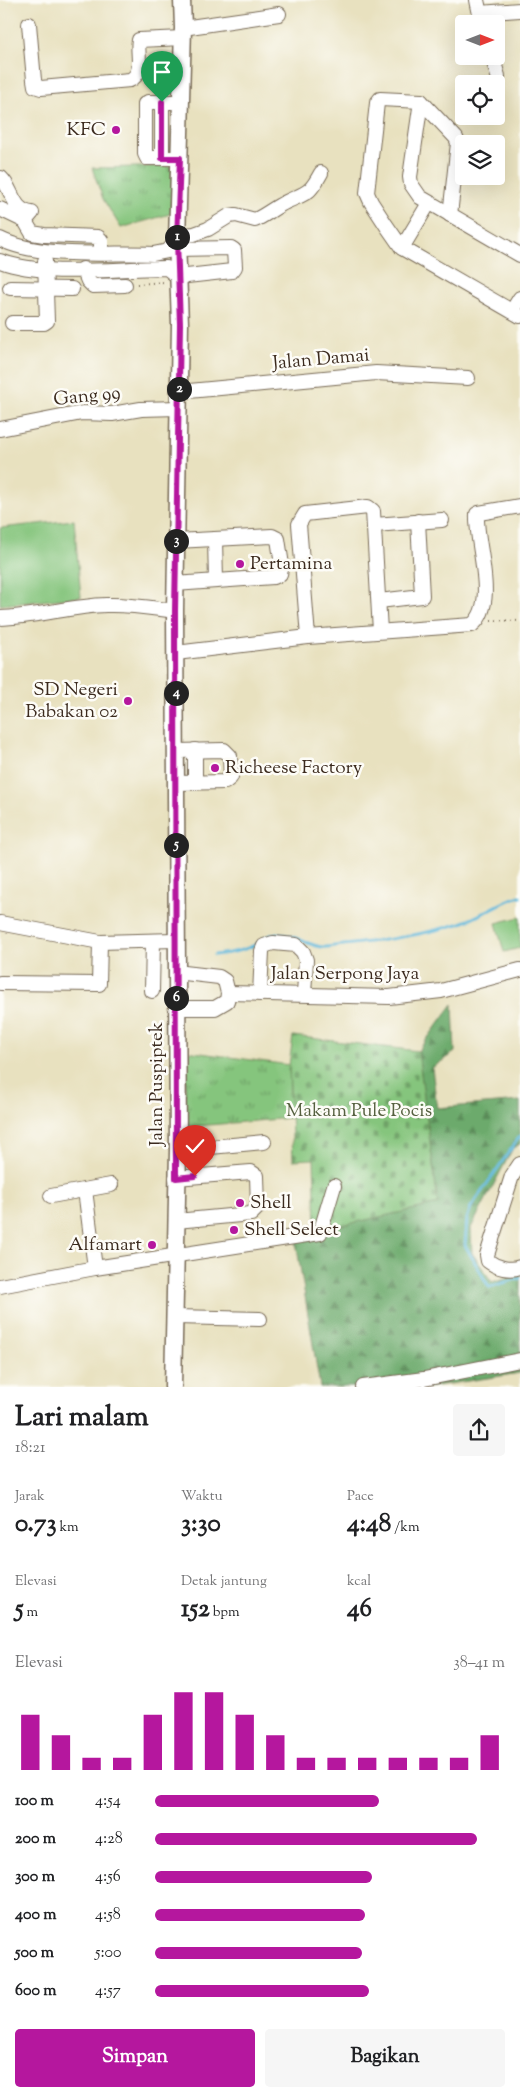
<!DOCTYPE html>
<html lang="id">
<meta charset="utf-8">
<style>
:root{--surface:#fff;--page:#f6f6f6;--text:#202124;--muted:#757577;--accent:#b5179e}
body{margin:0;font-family:"Sorts Mill Goudy",serif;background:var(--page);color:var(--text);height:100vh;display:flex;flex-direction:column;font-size:19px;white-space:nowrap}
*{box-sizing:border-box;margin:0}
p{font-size:16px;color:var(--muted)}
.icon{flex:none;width:28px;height:28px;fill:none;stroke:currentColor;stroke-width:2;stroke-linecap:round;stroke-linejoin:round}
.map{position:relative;height:1387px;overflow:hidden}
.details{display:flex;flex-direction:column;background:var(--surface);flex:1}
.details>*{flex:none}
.needle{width:32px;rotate:90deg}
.buttons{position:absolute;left:455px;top:15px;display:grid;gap:10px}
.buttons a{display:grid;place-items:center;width:50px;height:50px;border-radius:5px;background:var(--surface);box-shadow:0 5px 20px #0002;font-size:25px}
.pin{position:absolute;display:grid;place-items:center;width:42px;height:42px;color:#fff;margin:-51px -21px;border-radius:50% 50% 50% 0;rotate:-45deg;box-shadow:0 0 5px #0007}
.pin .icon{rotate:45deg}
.km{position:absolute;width:25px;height:25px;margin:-12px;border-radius:50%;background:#222;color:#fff;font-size:14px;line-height:25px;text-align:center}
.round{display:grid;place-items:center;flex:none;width:52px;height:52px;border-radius:5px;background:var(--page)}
.headline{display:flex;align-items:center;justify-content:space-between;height:85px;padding:0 15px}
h1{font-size:28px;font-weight:700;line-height:38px}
.metrics{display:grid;grid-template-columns:repeat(3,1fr);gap:8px;height:85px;padding:5px 15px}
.metrics div{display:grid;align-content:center}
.metrics b{font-size:25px;font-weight:700}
.metrics small{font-size:14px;font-weight:400}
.metrics p{font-size:14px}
.chart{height:140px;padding:10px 15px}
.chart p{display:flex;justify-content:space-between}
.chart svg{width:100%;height:90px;margin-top:5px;stroke:var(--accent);stroke-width:6}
.cta{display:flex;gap:10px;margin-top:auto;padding:10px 15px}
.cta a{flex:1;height:58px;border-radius:5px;background:var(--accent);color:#fff;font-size:20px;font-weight:700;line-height:58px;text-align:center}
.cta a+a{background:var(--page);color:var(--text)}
ul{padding:0 15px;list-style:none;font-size:16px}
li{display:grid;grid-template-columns:80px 60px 1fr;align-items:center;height:38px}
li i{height:12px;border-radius:6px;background:var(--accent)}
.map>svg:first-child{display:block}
</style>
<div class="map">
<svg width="520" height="1387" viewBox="0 0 520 1387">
<defs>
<pattern id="grass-tufts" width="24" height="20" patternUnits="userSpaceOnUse" patternTransform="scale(1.25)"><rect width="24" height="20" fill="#85c57d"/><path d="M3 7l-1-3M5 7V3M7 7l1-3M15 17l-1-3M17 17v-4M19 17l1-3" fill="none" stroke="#6ea066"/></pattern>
<pattern id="forest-firs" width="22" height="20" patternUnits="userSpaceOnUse" patternTransform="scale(1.25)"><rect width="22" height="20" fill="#6caa6c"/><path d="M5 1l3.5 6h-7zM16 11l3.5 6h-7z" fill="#5a8b58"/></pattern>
<pattern id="cemetery-stones" width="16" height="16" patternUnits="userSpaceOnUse" patternTransform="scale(1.25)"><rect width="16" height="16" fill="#85c57d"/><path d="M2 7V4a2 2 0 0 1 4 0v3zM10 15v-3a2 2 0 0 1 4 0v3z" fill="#6ea066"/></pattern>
</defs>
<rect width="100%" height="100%" fill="#fdfcf7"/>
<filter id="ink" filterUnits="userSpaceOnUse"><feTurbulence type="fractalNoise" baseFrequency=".02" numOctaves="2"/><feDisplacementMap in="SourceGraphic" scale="10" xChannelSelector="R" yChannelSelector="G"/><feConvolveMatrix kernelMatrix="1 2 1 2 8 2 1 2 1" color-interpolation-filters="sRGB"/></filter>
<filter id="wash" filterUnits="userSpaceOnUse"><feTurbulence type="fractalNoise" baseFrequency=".0096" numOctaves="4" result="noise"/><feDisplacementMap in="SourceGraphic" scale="20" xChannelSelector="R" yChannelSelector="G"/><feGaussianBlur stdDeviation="1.12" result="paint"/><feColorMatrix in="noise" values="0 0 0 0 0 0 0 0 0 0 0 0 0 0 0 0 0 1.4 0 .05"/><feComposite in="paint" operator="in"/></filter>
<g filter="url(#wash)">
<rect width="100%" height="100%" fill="#e8e1bf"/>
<g fill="url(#grass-tufts)" stroke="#60784e">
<polygon points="179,166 170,214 121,228 103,199 92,168"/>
<polygon points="186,1051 289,1065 291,1118 185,1127"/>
</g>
<polygon fill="url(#forest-firs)" stroke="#546a45" points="453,1004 455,1052 432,1068 437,1108 520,1101 520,1144 513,1148 471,1228 472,1253 492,1282 520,1274 520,1373 429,1387 320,1387 296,1242 316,1231 438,1204 418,1051"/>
<polygon fill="url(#cemetery-stones)" stroke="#60784e" points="293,1036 418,1051 438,1204 316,1231 314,1159 293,1160 289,1065"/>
<g fill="#85c57d" stroke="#60784e">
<polygon points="74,520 81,597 0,605 0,528"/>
<polygon points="520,917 520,948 504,952 496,923"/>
</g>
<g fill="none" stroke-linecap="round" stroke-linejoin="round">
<g stroke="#5db7da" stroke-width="3">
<path d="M214 955C228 954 242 951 255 945 260 942 265 937 271 935 292 930 310 949 326 947 371 942 418 937 461 923 482 916 499 902 520 896"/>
<polyline points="520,1136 471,1207 467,1219 465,1245 489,1287 520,1278"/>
</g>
</g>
</g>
<g filter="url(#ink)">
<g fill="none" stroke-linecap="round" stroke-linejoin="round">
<defs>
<g id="minor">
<polyline points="477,0 482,24"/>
<polyline points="480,13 520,10"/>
<path d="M29 24 34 80 35 86 41 88 130 80C145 73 136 53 139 40L183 38"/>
<polyline points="183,28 279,14"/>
<polyline points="492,56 498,76"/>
<polyline points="421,101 410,177 411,184 420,197 520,255"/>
<polyline points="162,158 162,102"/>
<polyline points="180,158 147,158 145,154 145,104 148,102 181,102"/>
<path d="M0 180 1 178C13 189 12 211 32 213L25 221"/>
<polyline points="0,209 25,221 32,233 44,235 98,237 101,240 101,252"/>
<polyline points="450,215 458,143 456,138 421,101 380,99 377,103 367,193 371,202 386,225 402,248 520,316"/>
<path d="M177 236 194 234 208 229 229 216 236 215 255 220C266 215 275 207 286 202 307 192 309 195 321 173"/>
<path d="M0 239C40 259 108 252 153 254L168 251 177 240"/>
<polyline points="402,248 429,203"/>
<path d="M0 261C46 278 117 268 167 268L178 277 232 271 235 267 234 250 231 248 177 249"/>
<polyline points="83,269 88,281 93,286 125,285"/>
<polyline points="10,288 72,289"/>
<polyline points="512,311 520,298"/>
<polyline points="12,323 44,323 47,321 45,261"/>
<polyline points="179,392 376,373 468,378"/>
<polyline points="0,429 82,413 112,414 141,409 179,408"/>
<polyline points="374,525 442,520"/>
<polyline points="215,539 216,581"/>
<polyline points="175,584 274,577 280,574 282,565 278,539 272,536 176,541"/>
<polyline points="379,601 422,596 418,521"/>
<path d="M0 618C36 617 71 606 106 605 130 604 152 608 175 611"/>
<polyline points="308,637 299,524 305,514 368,507 373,511 380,631"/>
<path d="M176 653 308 637 472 625C499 604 475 543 477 514L479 513 520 506"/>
<polyline points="176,751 224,750 230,756 231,777 225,782 176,783"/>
<polyline points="195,783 195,750"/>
<polyline points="0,923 100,942 175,940"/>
<polyline points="176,972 219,977 225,981 228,993 227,1001 215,1008 177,1008"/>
<polyline points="0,983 99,984 100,942"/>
<polyline points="152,991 153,941"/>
<polyline points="228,993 389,997 441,991 520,970"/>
<polyline points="260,994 262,951 264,946 273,943 296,945 303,952 306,960 304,994"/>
<polyline points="178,1150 264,1142"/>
<path d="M520 1164 512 1176 487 1255 488 1261C497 1268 510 1271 520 1267"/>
<polyline points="85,1190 95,1268"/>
<polyline points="51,1196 111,1185"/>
<polyline points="176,1221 251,1214 258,1207 257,1176 251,1172 176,1178"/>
<polyline points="0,1286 95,1268 320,1233 334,1186"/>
<polyline points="175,1317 260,1319"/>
<polyline points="363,1387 424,1379 520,1360"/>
</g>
<polyline id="major" points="173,1387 178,1150 175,611 180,324 177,240 183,28 182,0"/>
</defs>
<use href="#minor" stroke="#786a56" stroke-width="16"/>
<use href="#major" stroke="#786a56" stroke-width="19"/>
<g stroke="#786a56" stroke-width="2" stroke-dasharray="1 4" stroke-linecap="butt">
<polyline points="137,284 164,282"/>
<polyline points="491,620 520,621"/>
</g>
<use href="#minor" stroke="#fff" stroke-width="14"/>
<use href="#major" stroke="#fff" stroke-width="16"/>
</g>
</g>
<g fill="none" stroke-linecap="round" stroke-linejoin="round" filter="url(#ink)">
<defs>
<polyline id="route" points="162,102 162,158 180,158 177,240 180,324 175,611 176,1178 195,1176"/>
</defs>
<use href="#route" stroke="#fff" stroke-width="10"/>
<use href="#route" stroke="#b5179e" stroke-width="6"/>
</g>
<g fill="#b5179e" stroke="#fdfcf7" stroke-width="2">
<circle cx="116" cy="130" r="5"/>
<circle cx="240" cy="564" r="5"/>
<circle cx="128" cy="701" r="5"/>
<circle cx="215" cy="768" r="5"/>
<circle cx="240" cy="1203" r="5"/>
<circle cx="234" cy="1230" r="5"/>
<circle cx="152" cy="1245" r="5"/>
</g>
<g text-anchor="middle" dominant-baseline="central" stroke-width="5" stroke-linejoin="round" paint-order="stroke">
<g font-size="19" fill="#3b2a1e" stroke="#fdfcf7" text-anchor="start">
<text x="106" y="130" text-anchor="end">KFC</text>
<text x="250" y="564">Pertamina</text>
<text x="118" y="690" text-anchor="end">SD Negeri<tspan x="118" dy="22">Babakan 02</tspan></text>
<text x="225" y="768">Richeese Factory</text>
<text x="250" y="1203">Shell</text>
<text x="244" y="1230">Shell Select</text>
<text x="142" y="1245" text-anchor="end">Alfamart</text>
</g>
<g font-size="19" fill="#3b2a1e" stroke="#fdfcf7">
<text transform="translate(321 360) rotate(-5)">Jalan Damai</text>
<text transform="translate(87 397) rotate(-6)">Gang 99</text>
<text x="345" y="974">Jalan Serpong Jaya</text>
<text transform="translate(157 1084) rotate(-90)">Jalan Puspiptek</text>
</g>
<g font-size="19" fill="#55603f" stroke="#fdfcf7">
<text x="359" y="1111">Makam Pule Pocis</text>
</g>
</g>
</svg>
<div class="buttons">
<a><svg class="needle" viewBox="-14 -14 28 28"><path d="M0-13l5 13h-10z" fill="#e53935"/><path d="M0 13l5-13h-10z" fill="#757577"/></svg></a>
<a><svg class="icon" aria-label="locate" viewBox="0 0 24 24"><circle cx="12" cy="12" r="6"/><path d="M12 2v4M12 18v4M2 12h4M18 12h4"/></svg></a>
<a><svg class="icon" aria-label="layers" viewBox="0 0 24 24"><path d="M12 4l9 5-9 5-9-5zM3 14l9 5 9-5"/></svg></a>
</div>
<div class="pin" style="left:162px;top:102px;background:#1e9e55"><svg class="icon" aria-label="arrive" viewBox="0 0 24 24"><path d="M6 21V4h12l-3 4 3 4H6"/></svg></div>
<div class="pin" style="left:195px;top:1176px;background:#d93025"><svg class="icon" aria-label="check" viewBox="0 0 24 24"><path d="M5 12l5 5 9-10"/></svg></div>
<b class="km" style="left:177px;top:237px">1</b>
<b class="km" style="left:179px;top:389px">2</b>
<b class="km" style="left:176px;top:541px">3</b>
<b class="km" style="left:176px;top:693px">4</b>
<b class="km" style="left:176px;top:845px">5</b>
<b class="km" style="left:176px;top:998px">6</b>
</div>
<section class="details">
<div class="headline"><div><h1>Lari malam</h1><p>18:21</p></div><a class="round"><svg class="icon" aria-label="share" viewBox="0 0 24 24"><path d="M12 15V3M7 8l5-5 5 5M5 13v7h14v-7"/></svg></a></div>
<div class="metrics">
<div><p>Jarak</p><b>0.73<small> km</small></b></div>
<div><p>Waktu</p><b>3:30</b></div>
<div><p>Pace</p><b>4:48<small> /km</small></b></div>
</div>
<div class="metrics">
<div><p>Elevasi</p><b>5<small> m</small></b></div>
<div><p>Detak jantung</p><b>152<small> bpm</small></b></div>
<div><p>kcal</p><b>46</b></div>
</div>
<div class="chart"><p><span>Elevasi</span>38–41 m</p>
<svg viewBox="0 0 160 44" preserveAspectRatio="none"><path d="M5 44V17M15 44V27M25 44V38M35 44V38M45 44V17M55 44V6M65 44V6M75 44V17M85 44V27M95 44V38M105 44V38M115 44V38M125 44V38M135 44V38M145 44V38M155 44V27"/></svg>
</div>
<ul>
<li><b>100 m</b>4:54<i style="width:64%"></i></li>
<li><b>200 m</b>4:28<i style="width:92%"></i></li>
<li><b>300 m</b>4:56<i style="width:62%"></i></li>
<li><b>400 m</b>4:58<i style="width:60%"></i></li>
<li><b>500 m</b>5:00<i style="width:59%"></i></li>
<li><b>600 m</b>4:57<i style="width:61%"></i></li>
</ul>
<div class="cta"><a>Simpan</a><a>Bagikan</a></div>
</section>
